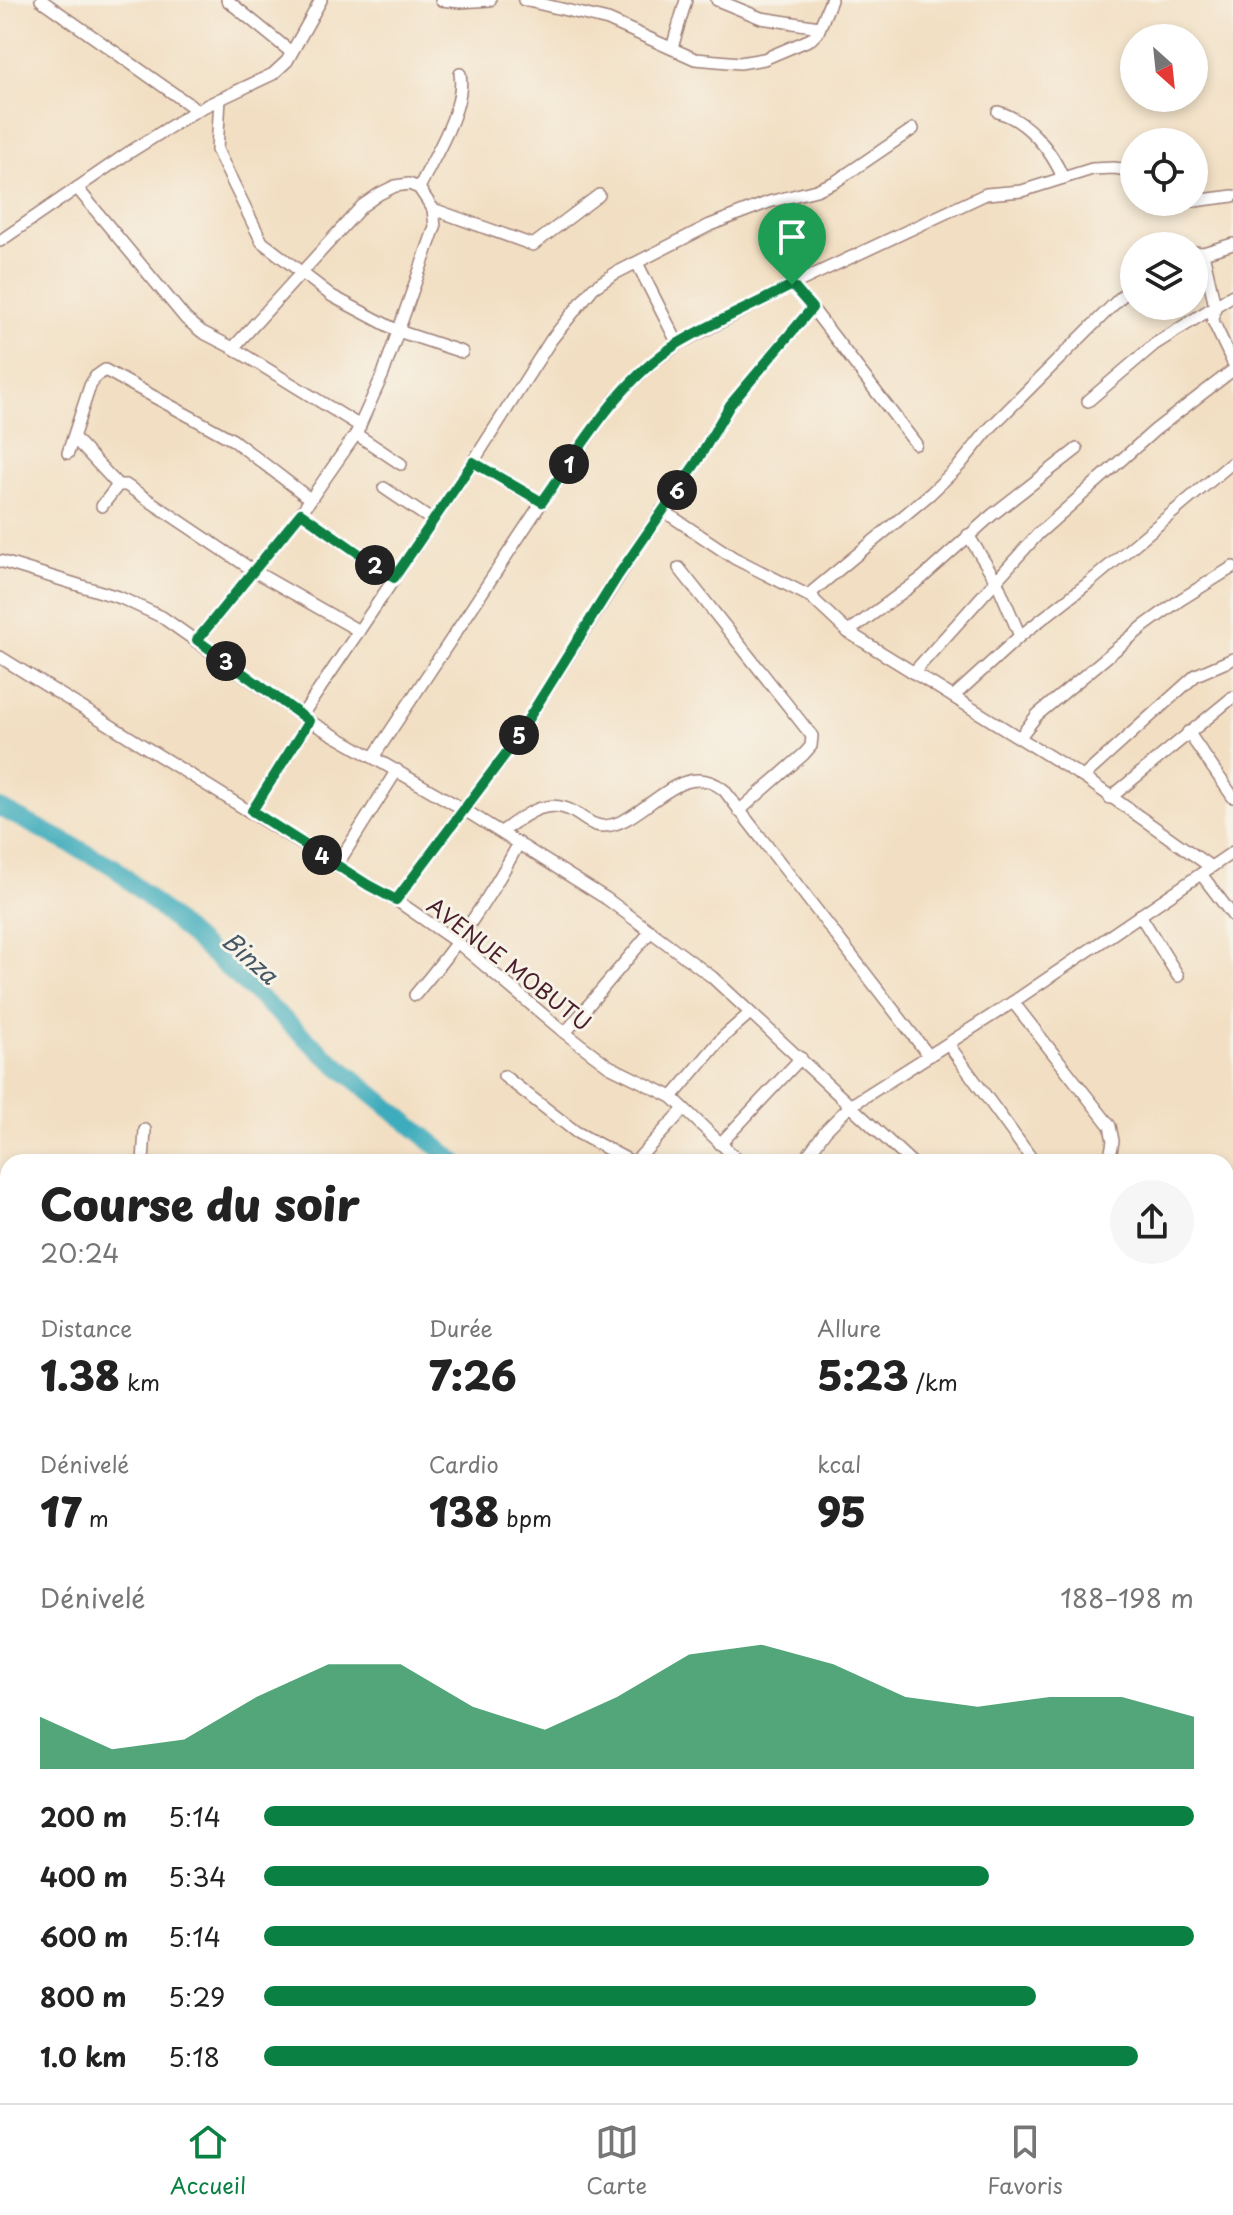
<!DOCTYPE html>
<html lang="fr">
<meta charset="utf-8">
<style>
:root{--surface:#fff;--page:#f6f6f6;--text:#222;--muted:#767676;--line:#e0e0e0;--accent:#0b8043}
body{margin:0;font-family:"Playpen Sans",sans-serif;background:var(--page);color:var(--text);height:100vh;display:flex;flex-direction:column;font-size:30px;white-space:nowrap}
*{box-sizing:border-box;margin:0}
p{font-size:26px;color:var(--muted)}
.icon{flex:none;width:44px;height:44px;fill:none;stroke:currentColor;stroke-width:2;stroke-linecap:round;stroke-linejoin:round}
.map{position:relative;flex:1;overflow:hidden}
.details{position:absolute;left:0px;top:1154px;width:1234px;height:950px;display:flex;flex-direction:column;background:var(--surface);border-radius:24px 24px 0 0;box-shadow:0 4px 12px #0003}
.details>*{flex:none}
.needle{width:52px;rotate:153deg}
.tools{position:absolute;left:1120px;top:24px;display:grid;gap:16px}
.tools a{display:grid;place-items:center;width:88px;height:88px;border-radius:50%;background:var(--surface);box-shadow:0 4px 12px #0003;font-size:40px}
.pin{position:absolute;display:grid;place-items:center;width:68px;height:68px;color:#fff;margin:-82px -34px;border-radius:50% 50% 50% 0;rotate:-45deg;box-shadow:0 0 8px #0007}
.pin .icon{rotate:45deg}
.km{position:absolute;width:40px;height:40px;margin:-20px;border-radius:50%;background:#222;color:#fff;font-size:22px;line-height:40px;text-align:center}
.round{display:grid;place-items:center;flex:none;width:84px;height:84px;border-radius:42px;background:var(--page)}
.head{display:flex;align-items:center;justify-content:space-between;height:136px;padding:0 40px}
h1{font-size:44px;font-weight:800;line-height:60px}
.metrics{display:grid;grid-template-columns:repeat(3,1fr);gap:12px;height:136px;padding:8px 40px}
.metrics div{display:grid;align-content:center}
.metrics b{font-size:40px;font-weight:800}
.metrics small{font-size:22px;font-weight:400}
.metrics p{font-size:22px}
.chart{height:224px;padding:16px 40px}
.chart p{display:flex;justify-content:space-between}
.chart svg{width:100%;height:144px;margin-top:8px;fill:var(--accent);opacity:.7}
ul{padding:0 40px;list-style:none;font-size:26px}
li{display:grid;grid-template-columns:128px 96px 1fr;align-items:center;height:60px}
li i{height:20px;border-radius:10px;background:var(--accent)}
.tabs{display:flex;justify-content:space-around;align-items:center;height:112px;border-top:2px solid var(--line);background:var(--surface);font-size:22px;color:var(--muted)}
.tabs a{display:grid;justify-items:center;gap:4px}
.tabs .selected{color:var(--accent)}
.map>svg:first-child{display:block}
</style>
<div class="map">
<svg width="1233" height="2103" viewBox="0 0 1233 2103">
<rect width="100%" height="100%" fill="#f7f3e8"/>
<filter id="ink" filterUnits="userSpaceOnUse"><feTurbulence type="fractalNoise" baseFrequency=".0125" numOctaves="2"/><feDisplacementMap in="SourceGraphic" scale="16" xChannelSelector="R" yChannelSelector="G"/><feConvolveMatrix kernelMatrix="1 2 1 2 8 2 1 2 1" color-interpolation-filters="sRGB"/></filter>
<filter id="wash" filterUnits="userSpaceOnUse"><feTurbulence type="fractalNoise" baseFrequency=".006" numOctaves="4" result="noise"/><feDisplacementMap in="SourceGraphic" scale="32" xChannelSelector="R" yChannelSelector="G"/><feGaussianBlur stdDeviation="1.8" result="paint"/><feColorMatrix in="noise" values="0 0 0 0 0 0 0 0 0 0 0 0 0 0 0 0 0 1.4 0 .05"/><feComposite in="paint" operator="in"/></filter>
<g filter="url(#wash)">
<rect width="100%" height="100%" fill="#f2dfc3"/>
<g fill="none" stroke-linecap="round" stroke-linejoin="round">
<g stroke="#3eacbc" stroke-width="18">
<polyline points="0,808 114,867 321,1052 456,1162"/>
<polyline points="1226,1724 1233,1724"/>
</g>
</g>
</g>
<g filter="url(#ink)">
<g fill="none" stroke-linecap="round" stroke-linejoin="round">
<defs>
<g id="minor">
<polyline points="41,0 197,110"/>
<polyline points="227,0 291,52"/>
<polyline points="441,0 460,2 490,0"/>
<polyline points="524,0 608,20 695,59 740,63 764,59 811,39 818,32 831,0"/>
<polyline points="717,0 761,18 819,27"/>
<polyline points="672,48 686,0"/>
<polyline points="220,99 217,150 262,242 332,296 398,331 462,352"/>
<path d="M998 112C1027 120 1052 151 1063 178"/>
<polyline points="77,188 186,319 202,332 233,348 360,426"/>
<path d="M419 188C434 157 466 107 460 74"/>
<polyline points="1194,201 1233,196"/>
<polyline points="433,209 533,245 599,195"/>
<polyline points="0,241 125,155 197,110 273,74 287,61 321,0"/>
<polyline points="1194,252 1203,253 1233,244"/>
<polyline points="1203,253 1215,306 1213,321 1233,363"/>
<polyline points="637,263 678,344"/>
<polyline points="1134,284 988,430 959,466 930,494 813,591 812,595 815,601 848,632 1083,777 1211,867"/>
<polyline points="812,308 916,444"/>
<polyline points="1088,401 1155,344 1233,295"/>
<polyline points="356,434 401,464"/>
<polyline points="74,438 118,485 126,485 254,571 359,631"/>
<polyline points="68,453 90,386 95,377 105,370 233,440 310,499"/>
<polyline points="473,462 542,502"/>
<polyline points="384,488 433,521"/>
<polyline points="102,506 118,485"/>
<polyline points="662,510 734,558 813,598"/>
<polyline points="301,513 394,578"/>
<polyline points="968,535 997,582 1020,636"/>
<polyline points="0,561 121,598 162,617 309,721 463,809 607,899 712,977 911,1162"/>
<polyline points="679,568 812,736 811,746 804,754 739,811"/>
<polyline points="848,632 922,578 992,515 1077,449"/>
<polyline points="197,640 301,513 356,434 383,374 435,227 433,209 419,188 409,184 395,186 379,194 362,206 233,348"/>
<polyline points="0,657 368,885 396,900 458,943 565,1033 609,1066 672,1097 740,1162"/>
<polyline points="913,673 1038,534 1155,430 1233,370"/>
<polyline points="954,696 1020,636 1091,581 1233,462"/>
<polyline points="302,715 473,462 551,340 593,288 614,274 710,225 769,202 816,190 835,182 913,129"/>
<polyline points="1188,732 1233,797"/>
<polyline points="1020,737 1037,715 1144,626 1180,600 1233,567"/>
<polyline points="374,756 542,502 615,399 652,363 678,344 792,285 986,194 1022,191 1092,169 1114,168 1134,171"/>
<polyline points="1083,777 1196,675 1233,659"/>
<polyline points="1110,798 1233,697"/>
<polyline points="252,811 309,721"/>
<path d="M501 832C524 816 546 796 574 812 582 817 592 826 602 826 643 827 679 754 724 790L929 1056"/>
<polyline points="337,865 397,770"/>
<polyline points="1201,874 1233,916"/>
<polyline points="396,900 510,748 640,543 696,463 730,405 812,308 792,285"/>
<polyline points="1140,915 1178,976"/>
<path d="M415 995C458 944 487 902 519 843"/>
<polyline points="1013,1002 1110,1126 1113,1141 1109,1162"/>
<polyline points="565,1033 651,931"/>
<polyline points="948,1044 1034,1162"/>
<polyline points="504,1076 576,1132 632,1162"/>
<polyline points="672,1097 723,1037 750,1013"/>
<polyline points="720,1144 801,1058"/>
<polyline points="143,1162 145,1130"/>
<polyline points="635,1162 684,1109"/>
<polyline points="803,1162 826,1130 850,1106 1013,1002 1233,852"/>
<polyline points="0,1198 8,1205"/>
<polyline points="0,1303 8,1294"/>
<polyline points="1226,1344 1233,1351"/>
<polyline points="0,1359 8,1367"/>
<polyline points="0,1386 8,1377"/>
<polyline points="1226,1470 1233,1476"/>
<polyline points="0,1478 8,1470"/>
<polyline points="0,1554 8,1562"/>
<polyline points="0,1585 8,1576"/>
<polyline points="1226,1598 1233,1603"/>
<polyline points="0,1679 8,1671"/>
<polyline points="0,1766 8,1757"/>
<polyline points="0,1872 8,1868"/>
<polyline points="1226,2038 1233,2034"/>
<polyline points="0,2048 8,2046"/>
<polyline points="326,2096 340,2103"/>
<polyline points="548,2096 558,2103"/>
<polyline points="778,2096 787,2103"/>
<polyline points="81,2103 82,2096"/>
<polyline points="149,2103 151,2096"/>
<polyline points="224,2103 227,2096"/>
<polyline points="300,2103 302,2096"/>
<polyline points="388,2103 391,2096"/>
<polyline points="466,2103 470,2096"/>
<polyline points="583,2103 588,2096"/>
<polyline points="670,2103 674,2096"/>
<polyline points="756,2103 761,2096"/>
<polyline points="845,2103 850,2096"/>
<polyline points="989,2103 998,2096"/>
<polyline points="1113,2103 1122,2096"/>
</g>
</defs>
<use href="#minor" stroke="#9e7f77" stroke-width="14"/>
<use href="#minor" stroke="#fff" stroke-width="11"/>
</g>
</g>
<g fill="none" stroke-linecap="round" stroke-linejoin="round" filter="url(#ink)">
<defs>
<path id="route" d="M792 285 812 308 730 405 696 463 617 577 510 748 396 900 368 885 252 811 309 721 197 640 301 513 394 578 473 462 542 502C582 446 618 382 677 344 713 322 755 305 792 285Z"/>
</defs>
<use href="#route" stroke="#fff" stroke-width="16"/>
<use href="#route" stroke="#0b8043" stroke-width="10"/>
</g>
<g text-anchor="middle" dominant-baseline="central" stroke-width="6" stroke-linejoin="round" paint-order="stroke">
<g font-size="22" fill="#4a1f2b" stroke="#f7f3e8">
<text transform="translate(510 963) rotate(38)">AVENUE MOBUTU</text>
</g>
<g font-size="24" font-style="italic" fill="#455765" stroke="#f7f3e8">
<text transform="translate(251 957) rotate(42)">Binza</text>
</g>
</g>
</svg>
<div class="tools">
<a><svg class="needle" viewBox="-14 -14 28 28"><path d="M0-13l5 13h-10z" fill="#e53935"/><path d="M0 13l5-13h-10z" fill="#767676"/></svg></a>
<a><svg class="icon" aria-label="locate" viewBox="0 0 24 24"><circle cx="12" cy="12" r="6"/><path d="M12 2v4M12 18v4M2 12h4M18 12h4"/></svg></a>
<a><svg class="icon" aria-label="layers" viewBox="0 0 24 24"><path d="M12 4l9 5-9 5-9-5zM3 14l9 5 9-5"/></svg></a>
</div>
<div class="pin" style="left:792px;top:285px;background:#1e9e55"><svg class="icon" aria-label="arrive" viewBox="0 0 24 24"><path d="M6 21V4h12l-3 4 3 4H6"/></svg></div>
<b class="km" style="left:569px;top:464px">1</b>
<b class="km" style="left:375px;top:565px">2</b>
<b class="km" style="left:226px;top:661px">3</b>
<b class="km" style="left:322px;top:855px">4</b>
<b class="km" style="left:519px;top:735px">5</b>
<b class="km" style="left:677px;top:490px">6</b>
<section class="details">
<div class="head"><div><h1>Course du soir</h1><p>20:24</p></div><a class="round"><svg class="icon" aria-label="share" viewBox="0 0 24 24"><path d="M12 15V3M7 8l5-5 5 5M5 13v7h14v-7"/></svg></a></div>
<div class="metrics">
<div><p>Distance</p><b>1.38<small> km</small></b></div>
<div><p>Durée</p><b>7:26</b></div>
<div><p>Allure</p><b>5:23<small> /km</small></b></div>
</div>
<div class="metrics">
<div><p>Dénivelé</p><b>17<small> m</small></b></div>
<div><p>Cardio</p><b>138<small> bpm</small></b></div>
<div><p>kcal</p><b>95</b></div>
</div>
<div class="chart"><p><span>Dénivelé</span>188–198 m</p>
<svg viewBox="0 0 160 44" preserveAspectRatio="none"><path d="M0 44V28L10 38L20 35L30 22L40 12L50 12L60 25L70 32L80 22L90 9L100 6L110 12L120 22L130 25L140 22L150 22L160 28V44z"/></svg>
</div>
<ul>
<li><b>200 m</b>5:14<i style="width:100%"></i></li>
<li><b>400 m</b>5:34<i style="width:78%"></i></li>
<li><b>600 m</b>5:14<i style="width:100%"></i></li>
<li><b>800 m</b>5:29<i style="width:83%"></i></li>
<li><b>1.0 km</b>5:18<i style="width:94%"></i></li>
</ul>
</section>
</div>
<nav class="tabs">
<a class="selected"><svg class="icon" aria-label="home" viewBox="0 0 24 24"><path d="M3 11l9-7 9 7M6 9v11h12V9"/></svg>Accueil</a>
<a><svg class="icon" aria-label="map" viewBox="0 0 24 24"><path d="M3 6l6-2 6 2 6-2v14l-6 2-6-2-6 2zM9 4v14M15 6v14"/></svg>Carte</a>
<a><svg class="icon" aria-label="saved" viewBox="0 0 24 24"><path d="M7 4h10v16l-5-4-5 4z"/></svg>Favoris</a>
</nav>
